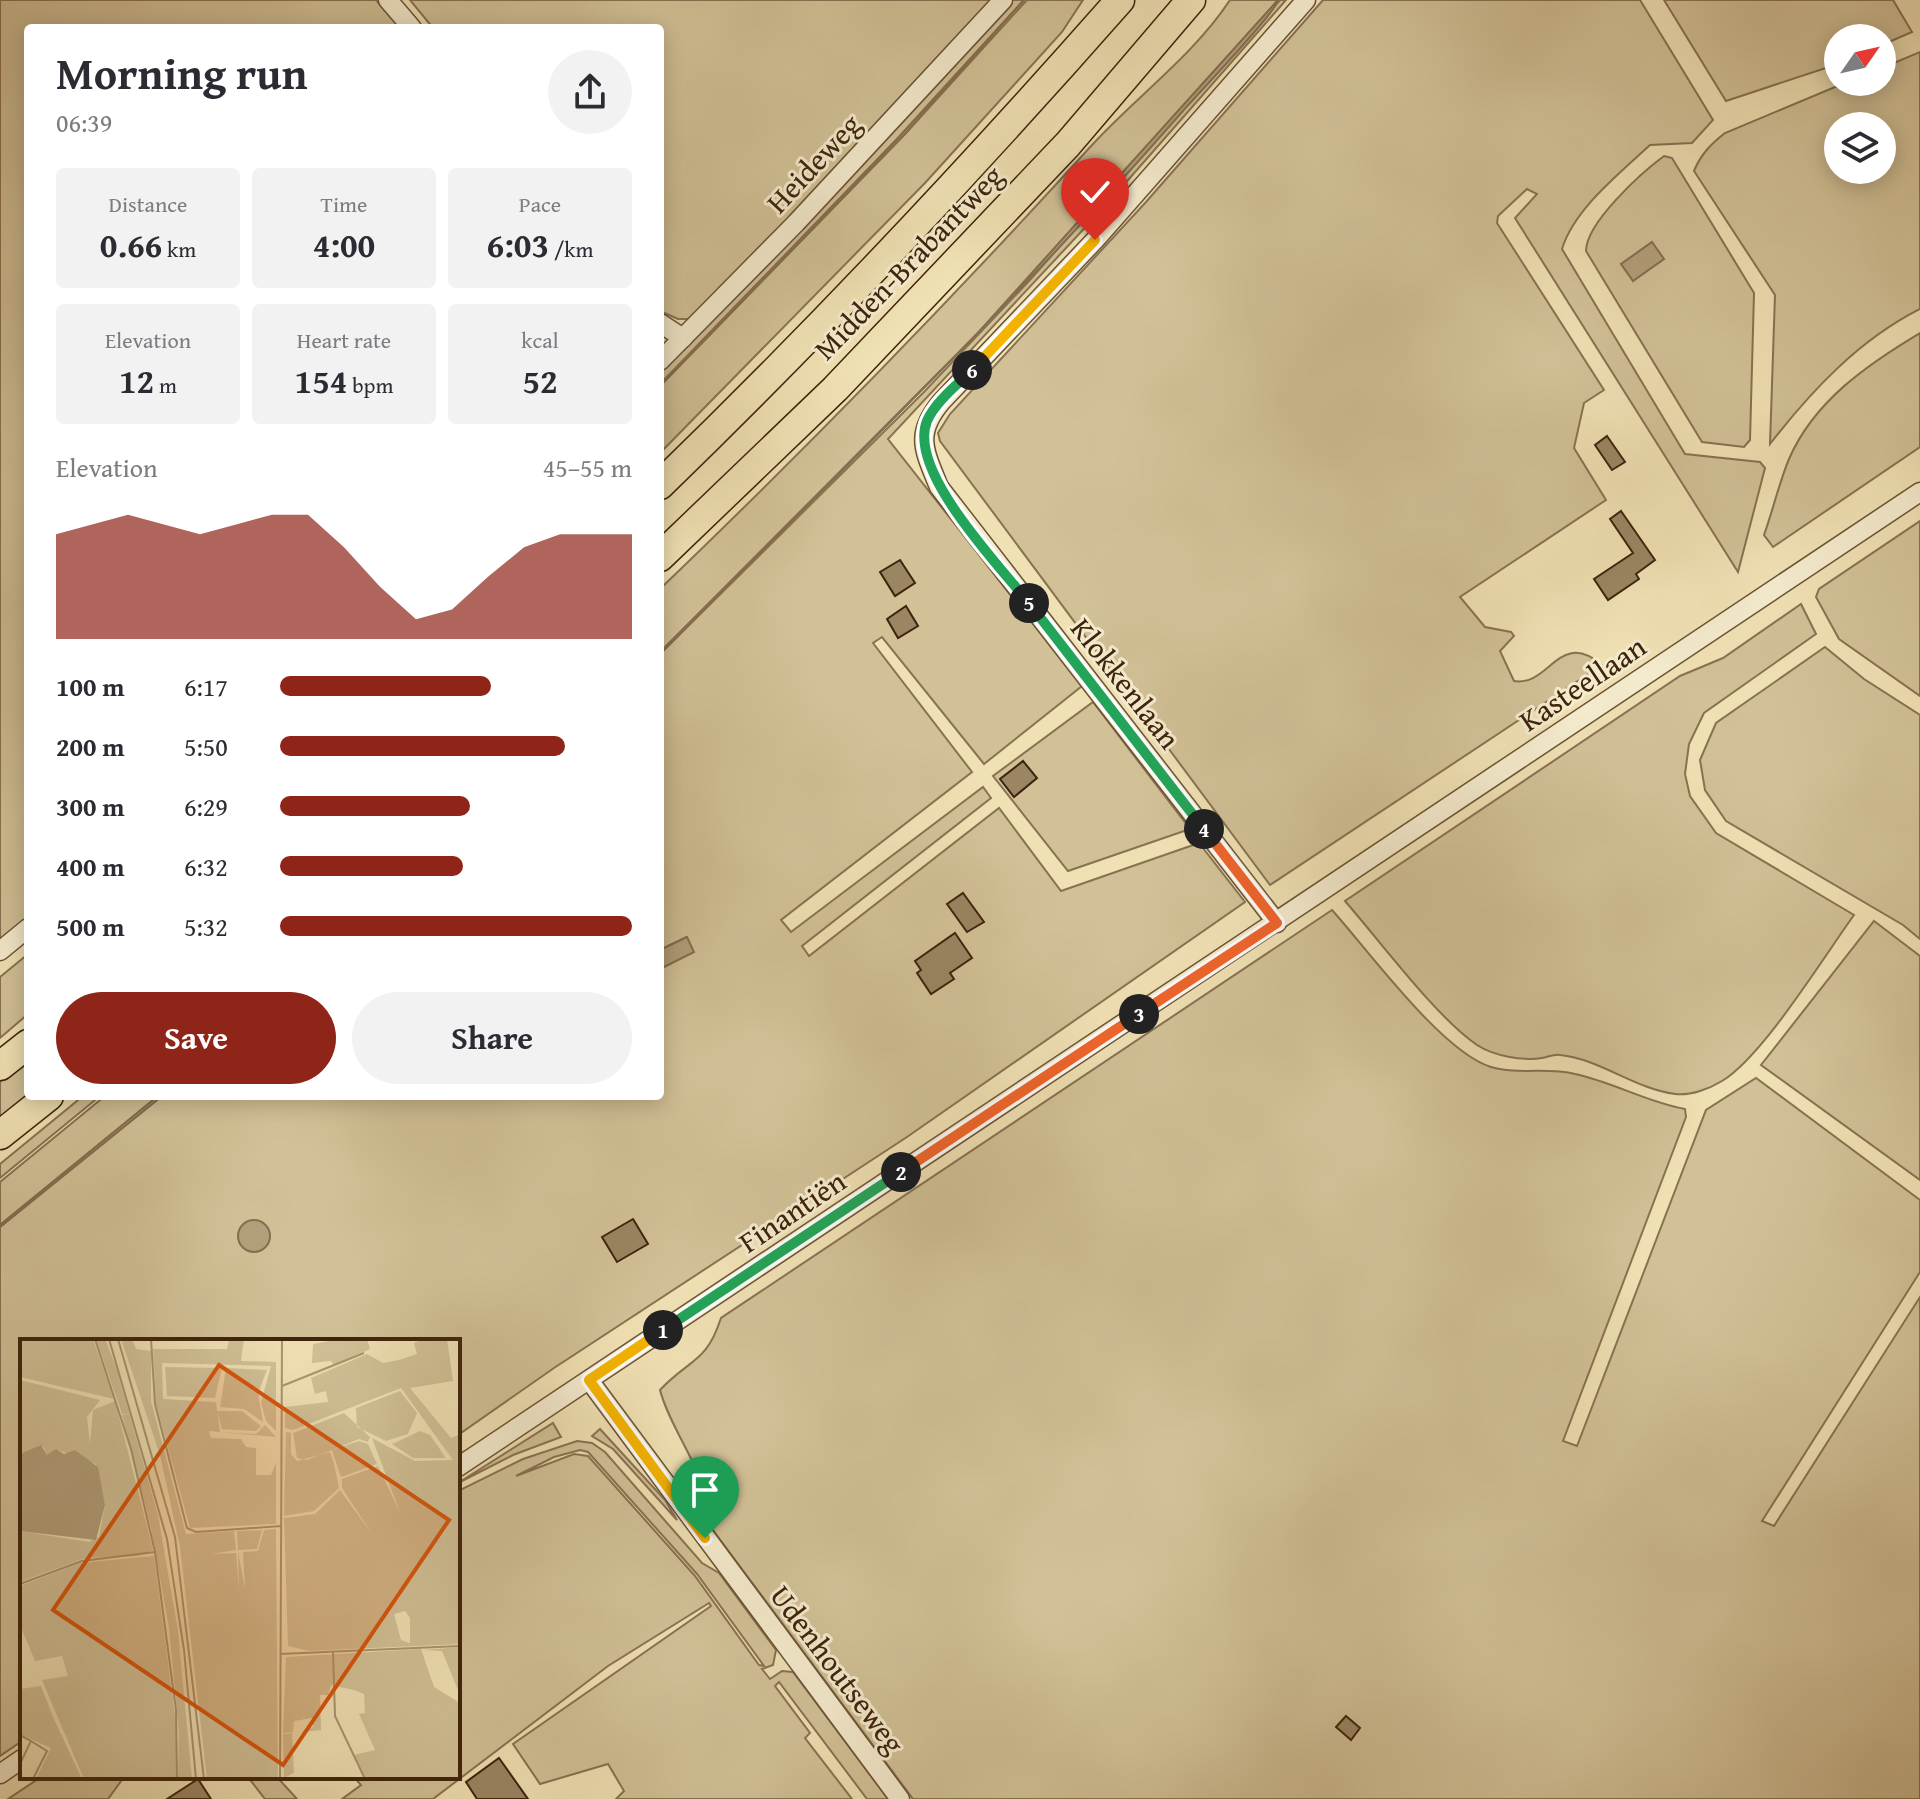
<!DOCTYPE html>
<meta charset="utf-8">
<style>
:root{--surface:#fff;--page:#f2f2f3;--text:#2b2b33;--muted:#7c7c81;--accent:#8f2418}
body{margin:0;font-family:"Gentium Book Plus",serif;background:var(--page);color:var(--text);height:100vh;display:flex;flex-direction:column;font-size:30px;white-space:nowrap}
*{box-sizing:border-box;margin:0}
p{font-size:26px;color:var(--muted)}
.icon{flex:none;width:44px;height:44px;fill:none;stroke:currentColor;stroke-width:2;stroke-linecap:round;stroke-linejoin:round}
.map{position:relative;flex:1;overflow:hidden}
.side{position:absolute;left:24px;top:24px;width:640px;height:1076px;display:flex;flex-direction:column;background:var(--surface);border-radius:8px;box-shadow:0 4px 20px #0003}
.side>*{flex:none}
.needle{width:52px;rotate:56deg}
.controls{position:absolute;left:1824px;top:24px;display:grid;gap:16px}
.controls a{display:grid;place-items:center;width:72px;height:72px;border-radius:50%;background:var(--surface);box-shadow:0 4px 20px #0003;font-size:40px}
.pin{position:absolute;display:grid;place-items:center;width:68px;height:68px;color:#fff;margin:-82px -34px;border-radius:50% 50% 50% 0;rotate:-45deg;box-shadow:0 0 8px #0007}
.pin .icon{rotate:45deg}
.km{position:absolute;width:40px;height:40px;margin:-20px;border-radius:50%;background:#222;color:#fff;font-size:22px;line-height:40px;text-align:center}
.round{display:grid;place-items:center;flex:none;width:84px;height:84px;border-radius:42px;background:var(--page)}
.headline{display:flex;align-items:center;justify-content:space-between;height:136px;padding:0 32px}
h1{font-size:44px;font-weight:700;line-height:60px}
.metrics{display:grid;grid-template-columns:repeat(3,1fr);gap:12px;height:136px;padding:8px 32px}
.metrics div{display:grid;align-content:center;border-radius:8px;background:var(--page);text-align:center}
.metrics b{font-size:34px;font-weight:700}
.metrics small{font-size:22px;font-weight:400}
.metrics p{font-size:22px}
.chart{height:224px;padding:16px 32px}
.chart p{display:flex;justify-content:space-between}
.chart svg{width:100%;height:144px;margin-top:8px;fill:var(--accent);opacity:.7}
.primary-button{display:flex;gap:16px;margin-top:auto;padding:16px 32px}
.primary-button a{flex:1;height:92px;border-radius:48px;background:var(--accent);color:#fff;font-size:32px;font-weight:700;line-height:92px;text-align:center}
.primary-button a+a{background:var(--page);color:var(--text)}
ul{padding:0 32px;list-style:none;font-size:26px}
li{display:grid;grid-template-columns:128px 96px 1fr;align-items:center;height:60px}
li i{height:20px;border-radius:10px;background:var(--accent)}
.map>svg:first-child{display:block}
</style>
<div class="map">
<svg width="1920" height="1799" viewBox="0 0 1920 1799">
<rect width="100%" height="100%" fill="#f0e1b4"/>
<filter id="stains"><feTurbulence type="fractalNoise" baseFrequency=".0025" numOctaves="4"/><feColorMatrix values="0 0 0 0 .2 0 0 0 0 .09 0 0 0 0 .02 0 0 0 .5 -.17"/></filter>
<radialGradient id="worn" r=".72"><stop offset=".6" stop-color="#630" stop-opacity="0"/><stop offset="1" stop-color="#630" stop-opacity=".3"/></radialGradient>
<g fill="#d2c197" stroke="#887252" stroke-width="2" fill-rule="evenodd">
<polygon points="0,0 376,0 401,28 28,28 28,919 0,943"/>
<polygon points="410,0 993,0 792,217 690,319 678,319 660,311 660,28 433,28"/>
<polygon points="1012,0 1024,0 898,138 660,384 660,370 901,123"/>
<polygon points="1027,0 1083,0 1062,32 925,183 660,453 660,386 905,134"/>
<path d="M1230 0H1278L977 334 660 652V589C809 446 953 298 1092 145 1137 96 1193 56 1230 0Z"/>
<polygon points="1280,0 1286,0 1107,204 888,439 1082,686 984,764 882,637 873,643 972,772 781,920 791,932 983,787 991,798 802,946 809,956 999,808 1061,891 1199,843 1245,902 907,1137 554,1368 458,1435 458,1341 22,1341 22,1741 0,1756 0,1227 162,1096 660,1096 660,969 693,952 686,937 660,950 660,654 924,392 1029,281"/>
<path d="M1323 0H1640L1713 120 1692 143 1650 145C1620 173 1574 209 1562 249L1685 454 1760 462 1765 468 1738 572 1515 218 1537 194 1527 189 1498 216 1497 223 1604 390 1584 403 1574 448 1606 500 1460 597 1485 627 1511 632 1514 636 1500 651 1514 681C1550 687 1559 628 1602 665L1270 885 940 441 938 433 950 414 1146 202Z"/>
<polygon points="1664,0 1893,0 1912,32 1882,45 1882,38 1838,38 1838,64 1726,101"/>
<path d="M1920 52V309C1859 340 1812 390 1770 444L1775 295 1694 171C1701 154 1711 144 1725 133L1847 82H1882V68ZM1838 126H1882V170H1838Z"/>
<path d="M1664 156 1672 158 1754 293 1750 440 1744 447 1702 442 1586 251C1586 223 1641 173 1664 156Z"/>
<path d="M1920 333V447L1773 547 1764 535C1773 510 1779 483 1789 459 1814 401 1868 364 1920 333Z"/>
<polygon points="1920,521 1920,696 1839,639 1816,597 1819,589"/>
<path d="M1801 604 1816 634 1704 713 1689 744 1685 774 1690 796 1716 833 1854 915C1823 958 1763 1056 1722 1081 1709 1089 1690 1096 1675 1094 1635 1089 1600 1059 1560 1055 1554 1054 1548 1057 1542 1058 1522 1061 1494 1056 1477 1045 1436 1017 1380 941 1345 901L1680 676 1723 658Z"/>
<polygon points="1825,647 1864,679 1920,715 1920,939 1903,925 1726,821 1705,790 1700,760 1716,723"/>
<polygon points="1093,702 1190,829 1068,871 993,776"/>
<path d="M1332 910C1368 950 1442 1052 1491 1067 1518 1075 1548 1067 1575 1074 1613 1082 1646 1102 1685 1109L1686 1117 1563 1441 1577 1446 1706 1110 1756 1078 1920 1200V1272L1762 1521 1774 1526 1920 1297V1799H913L710 1526C717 1488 671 1433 660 1390 690 1358 706 1364 721 1318Z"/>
<polygon points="1874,921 1920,956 1920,1180 1761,1065"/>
<polygon points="28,954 28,1014 0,1038 0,977"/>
<polygon points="28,1059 28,1096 0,1120 0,1082"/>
<polygon points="83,1096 100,1096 0,1178 0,1164"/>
<polygon points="105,1096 158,1096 0,1225 0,1182"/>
<polygon points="553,1423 561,1437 513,1455 458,1483"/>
<polygon points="600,1429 665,1500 677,1520 613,1449 592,1436"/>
<path d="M577 1441 592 1443 605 1452 702 1563 719 1573 776 1650 773 1665 762 1669 770 1679 782 1671 793 1672 888 1799H867L779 1682 775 1686 810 1733 805 1738 852 1799H616L624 1791 608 1764 540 1784 513 1744 711 1606 709 1603 608 1666 433 1799H342L361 1785 354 1777H458V1491L523 1459ZM580 1450 588 1452 697 1574 764 1666 759 1665 695 1576 588 1456 574 1454 516 1476 554 1457Z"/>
<polygon points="41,1777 124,1777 108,1799 8,1799"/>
<polygon points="257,1777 277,1777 297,1799 265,1799 251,1781"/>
</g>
<g fill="#b3a07b" stroke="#846e4f" stroke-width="2">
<polygon points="1024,0 905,134 660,386 898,138"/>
<path d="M1278 0C1279 9 1196 96 1182 112 1016 302 836 475 660 654L977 334Z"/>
<polygon points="1652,242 1664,259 1633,281 1621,264"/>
<polygon points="687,937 694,952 660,969 660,950"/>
<polygon points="158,1096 162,1096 0,1227 0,1225"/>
<circle cx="254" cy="1236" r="16"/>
</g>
<g fill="#9a8663" stroke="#3d230c" stroke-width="2">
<polygon points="1607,436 1625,462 1612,470 1595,445"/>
<polygon points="1621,511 1655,560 1636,574 1639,579 1608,600 1594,579 1633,553 1610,519"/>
<polygon points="900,560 915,583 895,596 880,572"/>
<polygon points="906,606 918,626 898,638 887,619"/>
<polygon points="1023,761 1037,778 1014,797 1000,779"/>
<polygon points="963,893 984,922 967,932 947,904"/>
<polygon points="955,933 972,958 950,973 954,979 931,994 917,973 921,970 915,961"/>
<polygon points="633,1219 648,1244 617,1262 602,1237"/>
<polygon points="1346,1716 1360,1728 1351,1740 1336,1727"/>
<polygon points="499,1758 528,1799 477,1799 466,1782"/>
<polygon points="198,1779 211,1799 167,1799"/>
</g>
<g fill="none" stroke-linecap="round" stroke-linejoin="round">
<defs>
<g id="minor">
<polyline points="388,0 412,28"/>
<polyline points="660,323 683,338"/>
<polyline points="660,361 796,223 1003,0"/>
<path d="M1277 923 939 487C924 450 914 434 942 401L1095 240 1306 0"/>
<polyline points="0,951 28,928"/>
<polyline points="589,1380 900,1799"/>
<polyline points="458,1467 1920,492"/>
<polyline points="0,1774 22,1759"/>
</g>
<g id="highway">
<path d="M660 485C820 330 973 167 1120 0"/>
<polyline points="660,557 835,389 1068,144 1191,0"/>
<polyline points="0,1066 28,1044"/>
<polyline points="0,1135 49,1096"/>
</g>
</defs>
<use href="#minor" stroke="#6a5236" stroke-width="21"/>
<use href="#highway" stroke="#3d230c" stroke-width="31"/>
<use href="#minor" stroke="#f5ecce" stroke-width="18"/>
<use href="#highway" stroke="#f0e1b4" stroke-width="28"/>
</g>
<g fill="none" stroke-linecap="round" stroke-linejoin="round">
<defs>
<polyline id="split-1" points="663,1330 589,1380 705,1538"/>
<polyline id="split-2" points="663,1330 901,1172"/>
<polyline id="split-3" points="901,1172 1139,1014"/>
<polyline id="split-4" points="1139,1014 1277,923 1204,829"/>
<polyline id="split-5" points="1029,603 1204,829"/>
<path id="split-6" d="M972 370C958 384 935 402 927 421 907 471 999 565 1029 603"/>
<polyline id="split-7" points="972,370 1095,240"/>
</defs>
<use href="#split-1" stroke="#fff" stroke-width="16"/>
<use href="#split-2" stroke="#fff" stroke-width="16"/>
<use href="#split-3" stroke="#fff" stroke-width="16"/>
<use href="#split-4" stroke="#fff" stroke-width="16"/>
<use href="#split-5" stroke="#fff" stroke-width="16"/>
<use href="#split-6" stroke="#fff" stroke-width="16"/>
<use href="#split-7" stroke="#fff" stroke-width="16"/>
<use href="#split-1" stroke="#f5b400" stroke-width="10"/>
<use href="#split-2" stroke="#22a559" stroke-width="10"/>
<use href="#split-3" stroke="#f0652b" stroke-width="10"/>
<use href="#split-4" stroke="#f0652b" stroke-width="10"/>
<use href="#split-5" stroke="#22a559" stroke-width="10"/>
<use href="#split-6" stroke="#22a559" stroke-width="10"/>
<use href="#split-7" stroke="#f5b400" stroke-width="10"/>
</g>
<g text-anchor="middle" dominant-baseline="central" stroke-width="6" stroke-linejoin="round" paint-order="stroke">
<g font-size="30" fill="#3d230c" stroke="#f5ecce">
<text transform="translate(813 163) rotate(-47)">Heideweg</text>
<text transform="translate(908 262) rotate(-46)">Midden-Brabantweg</text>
<text transform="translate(1126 683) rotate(52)">Klokkenlaan</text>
<text transform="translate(1582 683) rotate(-34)">Kasteellaan</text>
<text transform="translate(792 1211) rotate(-34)">Finantiën</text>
<text transform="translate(838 1669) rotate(53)">Udenhoutseweg</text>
</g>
</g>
<g transform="translate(20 1339)">
<rect width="440" height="440" fill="#f0e1b4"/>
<path d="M0 0H73L94 60 0 38ZM76 0H85L96 28 138 176 158 292 172 440H158L159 394 149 289 131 188 102 76 108 75H102ZM101 0H112L116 10 131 12V62L166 195 214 192 216 211 191 215 216 214 219 251 218 213 225 250 223 213 238 212 244 191 256 190 258 440H187L160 208 140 116ZM209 0H224L221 22 256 23V92L246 82 241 64 251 27 142 24 143 60 196 63 200 93 236 95 245 86 256 98 189 92 191 99 221 100 226 108 236 109V136H251L256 124V185L170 189 136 65 133 10H207ZM320 0H347L350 10 314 26 311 22 292 24 293 5ZM404 0H427L433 42 390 49 431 99 440 95V305L289 312 268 307 264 179 295 175 320 151 352 195 322 149V140L358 127 381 176 352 99 395 122 433 121 381 49 273 91 265 89V68L308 63 306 52 295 55 291 39 347 15 363 24 379 21 397 15 394 4ZM385 272 390 279V304L381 301 374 275ZM145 28 202 29 195 59 147 57ZM206 29 247 31 238 54 243 83 224 70 200 68ZM0 41 80 61 67 78 70 105 73 71 95 62 133 211 119 217 66 219 0 243V192L69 203 79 198 85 166 76 125 38 111 27 116 23 107 0 115ZM380 52 397 74 388 95 366 102 337 88 336 69ZM197 72H222L241 87 236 92 202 90ZM324 74 350 98 348 103 339 100 287 121 277 119 273 94ZM400 92 410 96 426 119H393L372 105ZM266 93 271 94V115L277 122 310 113 314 125 319 149 294 172 264 177ZM339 102 348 105 357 125 321 138 312 111ZM242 191 237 210 218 211 217 192ZM134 217 157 392 156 440H64L22 341 48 337 42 317 15 322 0 286V247L60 224ZM440 308V356L422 312 404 311ZM401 310 414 348 440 364V440H346L334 416 355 411 339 375 345 374 344 355 334 351 311 346 308 356H300L301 391 282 393 293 388 292 379 274 382 273 393 263 394 266 318ZM21 347 33 378 62 440H16L31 409 0 395V350ZM272 394 274 434 264 439 263 395Z" fill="#d2c197" fill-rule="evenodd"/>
<path d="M21 106 27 116 36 110 44 115 55 111 78 128 85 166 76 201 0 192V115Z" fill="#b3a07b"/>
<path fill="none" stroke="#a89571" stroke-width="2" d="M75 0 111 110 135 213 156 371 157 440M89 0 147 200 164 311 176 440M98 0 155 198 184 440M131 0 135 65 167 189 176 193 261 187M262 47 344 14M0 245 62 222 135 213M313 313 315 377 345 440M260 315 440 307M0 396 11 402 0 425M11 402 27 412 13 440M260 440 262 0"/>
<path fill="#d7540c" fill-opacity="0.15" stroke="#d7540c" stroke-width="4" d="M199 26 429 181 263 426 33 271Z"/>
<rect width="440" height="440" fill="none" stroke="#3d230c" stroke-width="4"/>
</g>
<rect width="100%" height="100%" filter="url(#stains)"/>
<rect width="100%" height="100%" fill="url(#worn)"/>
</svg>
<div class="controls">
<a><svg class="needle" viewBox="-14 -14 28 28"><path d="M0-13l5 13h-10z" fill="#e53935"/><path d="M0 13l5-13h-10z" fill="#7c7c81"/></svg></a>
<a><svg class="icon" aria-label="layers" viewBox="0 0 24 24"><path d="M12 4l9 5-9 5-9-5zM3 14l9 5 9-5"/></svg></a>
</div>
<div class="pin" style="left:705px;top:1538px;background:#1e9e55"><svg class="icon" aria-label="arrive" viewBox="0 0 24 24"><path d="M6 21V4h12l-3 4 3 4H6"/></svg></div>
<div class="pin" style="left:1095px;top:240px;background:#d93025"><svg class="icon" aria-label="check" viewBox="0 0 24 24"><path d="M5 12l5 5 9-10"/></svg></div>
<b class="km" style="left:663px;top:1330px">1</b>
<b class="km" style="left:901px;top:1172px">2</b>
<b class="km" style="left:1139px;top:1014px">3</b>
<b class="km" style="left:1204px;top:829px">4</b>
<b class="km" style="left:1029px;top:603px">5</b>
<b class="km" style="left:972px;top:370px">6</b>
<section class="side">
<div class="headline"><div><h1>Morning run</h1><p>06:39</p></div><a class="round"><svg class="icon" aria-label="share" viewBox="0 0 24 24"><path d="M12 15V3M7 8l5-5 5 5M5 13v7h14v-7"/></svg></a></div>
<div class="metrics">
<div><p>Distance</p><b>0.66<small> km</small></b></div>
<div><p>Time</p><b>4:00</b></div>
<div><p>Pace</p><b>6:03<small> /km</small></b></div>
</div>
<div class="metrics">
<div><p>Elevation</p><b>12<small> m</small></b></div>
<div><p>Heart rate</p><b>154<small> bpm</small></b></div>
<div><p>kcal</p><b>52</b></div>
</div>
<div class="chart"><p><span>Elevation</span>45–55 m</p>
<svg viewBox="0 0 160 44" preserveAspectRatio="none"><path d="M0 44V12L10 9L20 6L30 9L40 12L50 9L60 6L70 6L80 16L90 28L100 38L110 35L120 25L130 16L140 12L150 12L160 12V44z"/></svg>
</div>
<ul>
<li><b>100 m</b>6:17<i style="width:60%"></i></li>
<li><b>200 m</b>5:50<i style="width:81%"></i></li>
<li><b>300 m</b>6:29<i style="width:54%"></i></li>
<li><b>400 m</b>6:32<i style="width:52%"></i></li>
<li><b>500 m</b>5:32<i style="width:100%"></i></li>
</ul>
<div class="primary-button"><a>Save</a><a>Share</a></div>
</section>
</div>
